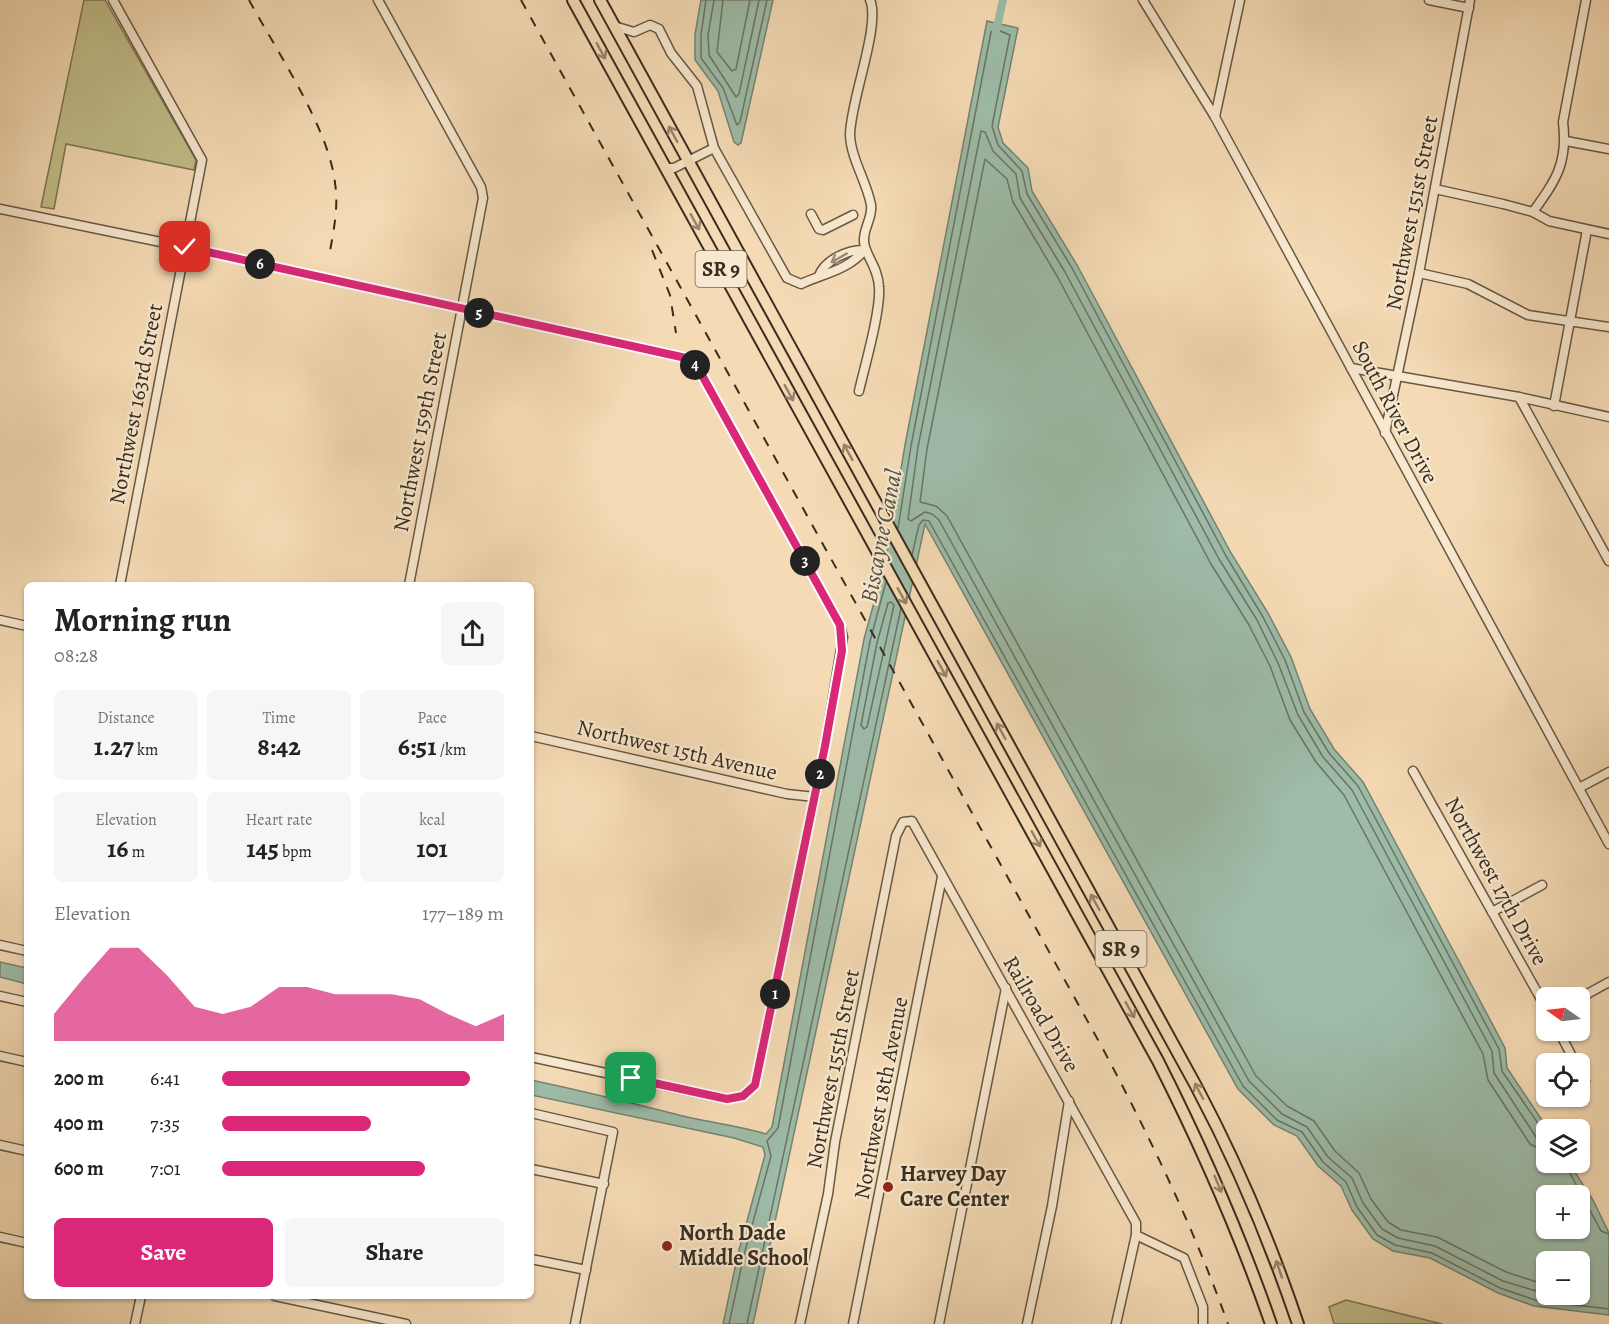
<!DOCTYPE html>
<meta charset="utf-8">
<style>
:root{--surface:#fff;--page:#f6f6f6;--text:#222;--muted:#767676;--accent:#db2777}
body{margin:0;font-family:Alegreya,serif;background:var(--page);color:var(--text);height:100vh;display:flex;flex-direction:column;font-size:22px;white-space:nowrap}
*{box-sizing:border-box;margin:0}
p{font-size:20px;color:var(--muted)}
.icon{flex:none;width:33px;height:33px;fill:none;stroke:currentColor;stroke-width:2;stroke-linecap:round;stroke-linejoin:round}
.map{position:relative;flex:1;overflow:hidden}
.details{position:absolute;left:24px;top:582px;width:510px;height:717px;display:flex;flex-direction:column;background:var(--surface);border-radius:9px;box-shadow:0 2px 4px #0004}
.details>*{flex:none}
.needle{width:39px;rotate:284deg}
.controls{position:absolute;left:1536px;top:987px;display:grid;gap:12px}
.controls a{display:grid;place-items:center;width:54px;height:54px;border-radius:9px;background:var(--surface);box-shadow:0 2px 4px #0004;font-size:30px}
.pin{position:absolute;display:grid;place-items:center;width:51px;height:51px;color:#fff;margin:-26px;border-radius:12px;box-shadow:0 3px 9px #0006}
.km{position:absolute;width:30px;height:30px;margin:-15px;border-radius:50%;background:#222;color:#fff;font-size:16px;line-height:30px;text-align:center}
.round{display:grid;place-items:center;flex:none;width:63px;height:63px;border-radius:9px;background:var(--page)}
.summary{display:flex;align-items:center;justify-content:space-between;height:102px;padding:0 30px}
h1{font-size:33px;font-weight:700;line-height:45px}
.stats{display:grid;grid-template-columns:repeat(3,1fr);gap:9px;height:102px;padding:6px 30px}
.stats div{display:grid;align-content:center;border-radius:9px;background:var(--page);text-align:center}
.stats b{font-size:26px;font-weight:700}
.stats small{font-size:16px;font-weight:400}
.stats p{font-size:16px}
.chart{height:168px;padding:12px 30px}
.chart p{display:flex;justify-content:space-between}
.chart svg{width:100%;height:108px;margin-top:6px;fill:var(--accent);opacity:.7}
.cta{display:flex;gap:12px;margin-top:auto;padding:12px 30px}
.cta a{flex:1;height:69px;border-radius:9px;background:var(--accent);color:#fff;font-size:24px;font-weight:700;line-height:69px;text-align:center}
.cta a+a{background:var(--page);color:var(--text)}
ul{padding:0 30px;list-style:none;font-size:20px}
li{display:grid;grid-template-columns:96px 72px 1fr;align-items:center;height:45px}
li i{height:15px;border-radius:8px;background:var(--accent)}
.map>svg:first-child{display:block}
</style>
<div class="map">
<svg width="1609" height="1324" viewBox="0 0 1609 1324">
<rect width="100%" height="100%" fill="#f5dbb5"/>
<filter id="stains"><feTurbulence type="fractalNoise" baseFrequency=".00333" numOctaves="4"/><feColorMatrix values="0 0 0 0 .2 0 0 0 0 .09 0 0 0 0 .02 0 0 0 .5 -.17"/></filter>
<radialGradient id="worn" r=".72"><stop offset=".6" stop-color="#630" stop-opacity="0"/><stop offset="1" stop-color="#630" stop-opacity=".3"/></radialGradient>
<g fill="#c1be8a" stroke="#7d7654" stroke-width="1.5">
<polygon points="84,0 105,0 196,160 194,170 66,144 54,209 41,207"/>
<polygon points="1346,1300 1442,1324 1334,1324 1329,1307"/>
</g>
<g fill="#9dbca9" stroke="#758372" stroke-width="1.5" fill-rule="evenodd">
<polygon points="701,0 773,0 741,143 738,145 734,142 718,91 695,60 695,34"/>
<path d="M987 21 1018 28 998 127 1003 143 1028 168 1032 191 1077 265 1231 553 1268 613 1291 657 1310 709 1334 749 1363 782 1461 965 1505 1048 1507 1068 1548 1129 1546 1162 1569 1163 1593 1200 1609 1233V1315L1534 1306 1498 1293 1430 1258 1393 1251 1373 1239 1352 1210 1341 1186 1318 1166 1297 1136 1274 1125 1238 1089 925 524 753 1324H723L738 1254 765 1155 763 1147 734 1138 531 1095V1080C578 1090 624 1101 671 1113 702 1122 734 1124 766 1134L772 1127 864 639 886 559 905 445ZM1546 1196H1580V1228H1546ZM1546 1262H1580V1294H1546Z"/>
<polygon points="0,962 27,968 27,984 0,977"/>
</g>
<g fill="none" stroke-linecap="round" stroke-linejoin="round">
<g stroke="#6b7464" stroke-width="1.5">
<polyline points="706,0 701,35 701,58 723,88 737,125 740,122 767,0"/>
<polyline points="714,0 708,35 709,55 736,97 739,94 759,0"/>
<polyline points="723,0 717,52 732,71 736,69 750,0"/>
<polyline points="898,528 911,446 991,32 995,29 1010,35 992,126 998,145 1022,171 1027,194 1072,268 1226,556 1263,617 1285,660 1304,712 1329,753 1358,786 1499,1049 1502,1071 1546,1135"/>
<polyline points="912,555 919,525 923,520 929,521 1243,1086 1277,1120 1302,1132 1323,1162 1346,1182 1357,1207 1377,1235 1395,1245 1432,1253 1500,1288 1535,1300 1609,1309"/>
<polygon points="891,602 894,605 867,727 864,729 861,725 877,643 888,603"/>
<polyline points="1546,1143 1536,1137 1494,1073 1492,1051 1352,790 1323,757 1298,715 1278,663 1257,620 1219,559 1065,272 1020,198 1016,174 993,151 985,132 981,131 918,447 908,519 911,521 925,512 932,514 939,520 1249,1081 1282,1114 1307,1127 1328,1157 1352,1178 1363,1203 1382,1229 1398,1238 1435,1246 1503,1281 1546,1294"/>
<polyline points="1546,1152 1530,1144 1488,1080 1483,1054 1344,795 1316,762 1290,720 1270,666 1249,625 1211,564 1057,276 1013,202 1007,179 985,159 927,449 920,502 936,506 947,516 1256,1076 1287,1106 1314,1121 1335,1151 1359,1173 1371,1199 1388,1222 1401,1230 1437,1237 1506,1272 1546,1285"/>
<polyline points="1564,1162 1601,1231 1609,1234"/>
<polyline points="729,1324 744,1255 771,1156 767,1141 778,1128 870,641 886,582"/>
<polyline points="747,1324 901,608"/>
</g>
<polyline stroke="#9dbca9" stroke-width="8" points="996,31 1003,0"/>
<defs>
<g id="minor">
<polyline points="113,0 202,160 120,585"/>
<polyline points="378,0 481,187 483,198 409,585"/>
<polyline points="1143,0 1215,117 1609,844"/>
<polyline points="1429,0 1469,8"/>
<path d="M614 26 634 32 650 25 659 29 671 53 697 86 714 148 787 278 801 284C825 273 846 271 865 250"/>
<polyline points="1215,117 1240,0"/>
<polyline points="1566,141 1609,149"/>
<polyline points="665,168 674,168 714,148"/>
<polyline points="1435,189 1503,204 1533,212 1549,221 1609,234"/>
<polyline points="0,209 185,247 686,358 703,377 840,625 843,637 825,746 755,1085 743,1096 727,1099 531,1057"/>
<path d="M1533 212C1556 180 1568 163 1563 122L1586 0"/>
<polyline points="811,214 819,229 823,230 853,215"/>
<polyline points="1419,273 1468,284 1528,315 1609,327"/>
<path d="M819 276C824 260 849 249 865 250"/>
<polyline points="1351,368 1519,397 1609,417"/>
<path d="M859 391C865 365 881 310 879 287 878 266 864 254 864 241 863 229 873 217 871 205 867 182 851 159 850 135 850 102 881 25 870 0"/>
<polyline points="1519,397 1609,561"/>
<polyline points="1554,406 1587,230"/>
<polyline points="1385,433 1419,273 1470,0"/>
<polyline points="0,620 27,626"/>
<polyline points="531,736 787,794 815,797"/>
<polyline points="1413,771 1546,1008"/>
<polyline points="1579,788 1609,772"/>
<polyline points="1492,912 1542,885"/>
<polyline points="0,945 27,951"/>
<polyline points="0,996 27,1002"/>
<polyline points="1580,998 1609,982"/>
<polyline points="1558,1030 1576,1064"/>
<polyline points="0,1056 27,1062"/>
<polyline points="1580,1070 1585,1081"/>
<polyline points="531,1113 613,1132 575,1324"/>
<polyline points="0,1145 27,1151"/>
<polyline points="531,1169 604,1184"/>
<polyline points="1136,1235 1184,1258 1203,1307 1203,1324"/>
<polyline points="0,1237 27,1243"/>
<polyline points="531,1259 586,1270"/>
<polyline points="275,1296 406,1324"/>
<polyline points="135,1324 141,1296"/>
<polyline points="800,1324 828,1194 835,1142 896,836 903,822 912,821 1136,1223 1136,1235 1116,1324"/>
<polyline points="853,1324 942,877"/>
<polyline points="939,1324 1006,988"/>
<polyline points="1027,1324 1052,1206 1069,1101"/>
</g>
<g id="major">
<path d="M573 0 1158 1061C1202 1148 1239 1232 1271 1324"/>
<path d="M600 0 1196 1086C1237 1163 1270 1241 1298 1324"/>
</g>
</defs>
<use href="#minor" stroke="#685844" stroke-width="11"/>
<use href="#major" stroke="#392d1f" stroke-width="14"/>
<use href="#minor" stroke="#f8e8cf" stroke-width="8"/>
<use href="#major" stroke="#f5dbb5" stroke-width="10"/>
<g stroke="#392d1f" stroke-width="2" stroke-dasharray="10 10" stroke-linecap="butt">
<path d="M249 0C276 50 329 128 335 183 339 208 333 233 329 257"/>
<path d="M521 0 1103 1049C1151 1139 1194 1229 1228 1324"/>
<polyline points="652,250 670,295 676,333"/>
</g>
</g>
<defs><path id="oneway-shaft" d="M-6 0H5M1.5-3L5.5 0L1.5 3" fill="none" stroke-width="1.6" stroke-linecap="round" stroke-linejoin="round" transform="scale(1.5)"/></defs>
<g stroke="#97846a">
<use href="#oneway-shaft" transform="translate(601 51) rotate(61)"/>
<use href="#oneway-shaft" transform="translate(673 134) rotate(-119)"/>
<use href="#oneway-shaft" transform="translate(695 222) rotate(61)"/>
<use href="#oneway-shaft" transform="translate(789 393) rotate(61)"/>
<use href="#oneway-shaft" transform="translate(848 452) rotate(-119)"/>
<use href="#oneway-shaft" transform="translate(902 596) rotate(61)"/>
<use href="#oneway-shaft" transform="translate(942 669) rotate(61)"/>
<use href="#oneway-shaft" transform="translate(1001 731) rotate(-119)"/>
<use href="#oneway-shaft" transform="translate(1036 839) rotate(61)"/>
<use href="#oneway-shaft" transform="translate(1095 902) rotate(-119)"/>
<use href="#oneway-shaft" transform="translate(1130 1010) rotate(61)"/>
<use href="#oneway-shaft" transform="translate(1199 1091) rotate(-118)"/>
<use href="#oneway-shaft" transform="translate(1218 1184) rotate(67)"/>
<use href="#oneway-shaft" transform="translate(1279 1269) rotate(-109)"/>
</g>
<use stroke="#988a77" href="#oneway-shaft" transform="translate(839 258) rotate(150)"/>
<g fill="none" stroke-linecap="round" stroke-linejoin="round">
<defs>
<polyline id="route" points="185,247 686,358 703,377 840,625 842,651 825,746 755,1085 743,1096 727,1099 631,1078"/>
</defs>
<use href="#route" stroke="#fff" stroke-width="12"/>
<use href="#route" stroke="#db2777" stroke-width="8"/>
</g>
<g fill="#8f2418" stroke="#f8e8cf" stroke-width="2">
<circle cx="888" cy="1187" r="6"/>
<circle cx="667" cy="1246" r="6"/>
</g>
<g text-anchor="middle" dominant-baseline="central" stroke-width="4.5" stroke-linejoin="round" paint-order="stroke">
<g fill="#f8e8cf" stroke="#726554" stroke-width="1.5">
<rect x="695.5" y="251" width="51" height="36" rx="4.5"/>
<rect x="1095.5" y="931" width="51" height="36" rx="4.5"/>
</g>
<g font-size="21" font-weight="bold" fill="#392d1f">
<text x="721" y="269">SR 9</text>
<text x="1121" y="949">SR 9</text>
</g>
<g font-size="22" fill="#392d1f" stroke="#f8e8cf">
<text transform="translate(1412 213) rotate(-79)">Northwest 151st Street</text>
<text transform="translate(136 404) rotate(-79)">Northwest 163rd Street</text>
<text transform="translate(1395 412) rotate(62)">South River Drive</text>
<text transform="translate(420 432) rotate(-79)">Northwest 159th Street</text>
<text transform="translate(677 750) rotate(13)">Northwest 15th Avenue</text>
<text transform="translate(1496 881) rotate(61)">Northwest 17th Drive</text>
<text transform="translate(1041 1014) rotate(60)">Railroad Drive</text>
<text transform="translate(833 1069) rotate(-79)">Northwest 155th Street</text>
<text transform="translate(881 1098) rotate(-79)">Northwest 18th Avenue</text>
</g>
<g font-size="22" font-weight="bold" fill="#392d1f" stroke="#f8e8cf" text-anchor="start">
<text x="900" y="1174">Harvey Day<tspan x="900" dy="25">Care Center</tspan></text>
<text x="679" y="1233">North Dade<tspan x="679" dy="25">Middle School</tspan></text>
</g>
<g font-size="24" font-style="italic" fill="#525142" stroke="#f8e8cf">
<text transform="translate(881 536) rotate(-79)">Biscayne Canal</text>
</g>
</g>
<rect width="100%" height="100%" filter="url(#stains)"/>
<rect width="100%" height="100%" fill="url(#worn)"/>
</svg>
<div class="controls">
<a><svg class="needle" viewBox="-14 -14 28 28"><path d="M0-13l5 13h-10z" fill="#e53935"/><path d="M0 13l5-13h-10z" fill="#767676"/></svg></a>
<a><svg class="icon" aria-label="locate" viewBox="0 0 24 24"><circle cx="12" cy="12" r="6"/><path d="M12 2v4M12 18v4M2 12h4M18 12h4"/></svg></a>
<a><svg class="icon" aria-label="layers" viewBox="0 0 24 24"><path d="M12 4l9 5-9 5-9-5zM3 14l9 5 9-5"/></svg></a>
<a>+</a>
<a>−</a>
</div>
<div class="pin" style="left:631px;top:1078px;background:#1e9e55"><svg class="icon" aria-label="arrive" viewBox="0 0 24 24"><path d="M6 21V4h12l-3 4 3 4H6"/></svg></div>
<div class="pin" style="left:185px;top:247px;background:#d93025"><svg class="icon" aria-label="check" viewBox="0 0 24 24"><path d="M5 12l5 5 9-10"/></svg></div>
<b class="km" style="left:775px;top:994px">1</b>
<b class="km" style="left:820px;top:774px">2</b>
<b class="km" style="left:805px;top:561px">3</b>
<b class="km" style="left:695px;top:365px">4</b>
<b class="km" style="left:479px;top:313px">5</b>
<b class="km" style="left:260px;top:264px">6</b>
<section class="details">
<div class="summary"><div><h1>Morning run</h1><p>08:28</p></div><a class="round"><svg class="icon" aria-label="share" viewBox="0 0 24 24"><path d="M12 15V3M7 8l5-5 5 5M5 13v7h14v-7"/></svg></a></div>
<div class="stats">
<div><p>Distance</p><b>1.27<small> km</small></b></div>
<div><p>Time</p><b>8:42</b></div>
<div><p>Pace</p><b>6:51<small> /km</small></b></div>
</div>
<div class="stats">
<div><p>Elevation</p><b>16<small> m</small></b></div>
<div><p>Heart rate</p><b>145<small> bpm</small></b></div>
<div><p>kcal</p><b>101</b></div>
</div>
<div class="chart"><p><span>Elevation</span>177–189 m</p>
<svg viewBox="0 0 160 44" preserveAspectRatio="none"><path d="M0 44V33L10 19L20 6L30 6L40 17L50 30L60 33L70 30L80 22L90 22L100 25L110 25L120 25L130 27L140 33L150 38L160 33V44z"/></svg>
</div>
<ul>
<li><b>200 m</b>6:41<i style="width:88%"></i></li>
<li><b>400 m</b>7:35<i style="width:53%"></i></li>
<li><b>600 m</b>7:01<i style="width:72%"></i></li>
</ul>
<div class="cta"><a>Save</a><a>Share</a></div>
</section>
</div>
